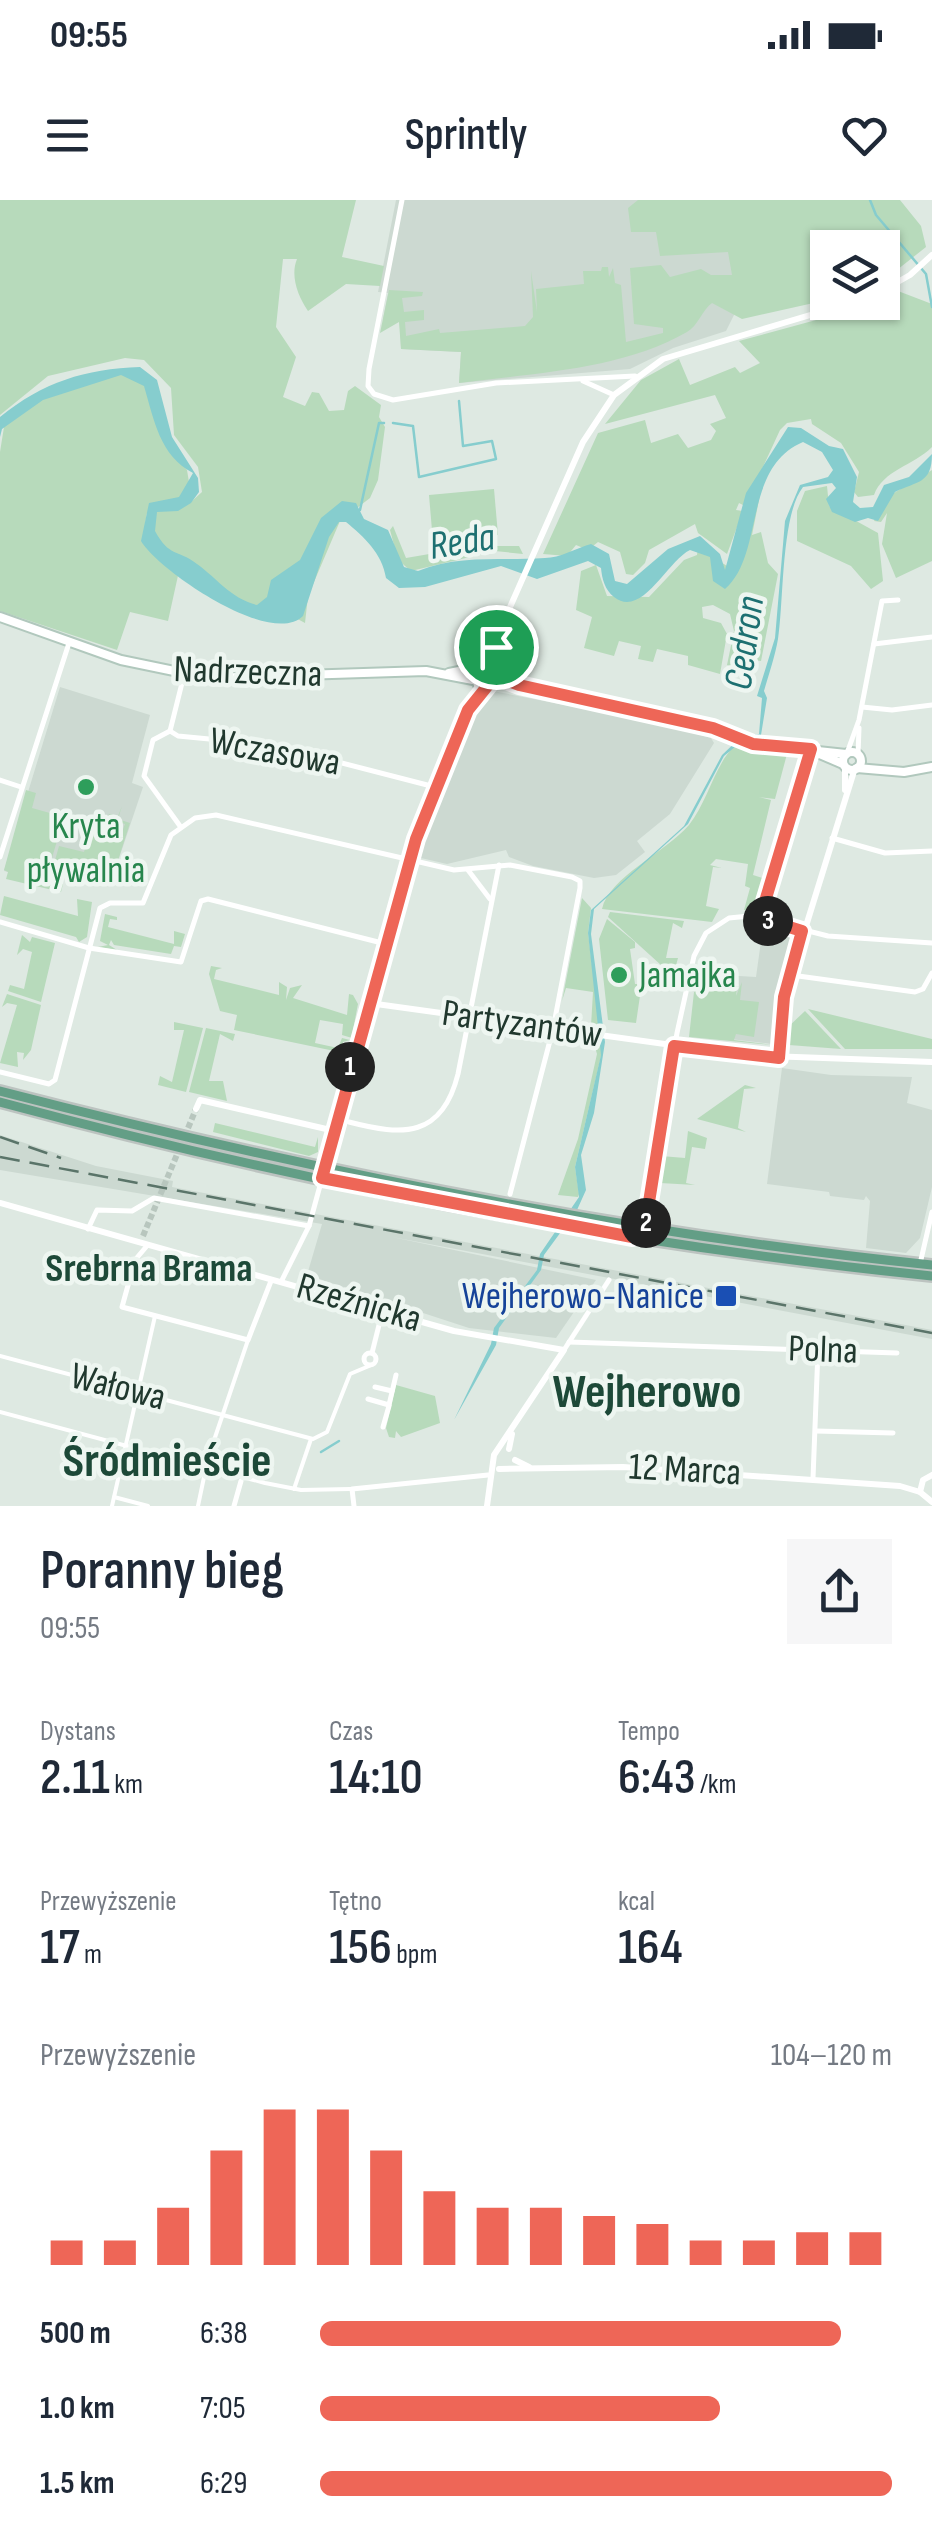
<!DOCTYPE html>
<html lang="pl">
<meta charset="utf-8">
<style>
:root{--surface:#fff;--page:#f6f6f7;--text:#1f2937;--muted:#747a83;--accent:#ee6657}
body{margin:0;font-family:"Sofia Sans Condensed",sans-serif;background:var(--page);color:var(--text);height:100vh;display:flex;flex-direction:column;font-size:38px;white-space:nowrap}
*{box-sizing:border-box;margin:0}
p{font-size:32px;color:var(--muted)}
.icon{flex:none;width:55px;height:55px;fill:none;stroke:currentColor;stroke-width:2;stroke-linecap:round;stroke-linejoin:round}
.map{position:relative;height:1306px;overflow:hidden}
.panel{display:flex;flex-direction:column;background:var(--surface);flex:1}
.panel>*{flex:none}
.fabs{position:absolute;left:810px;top:30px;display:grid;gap:20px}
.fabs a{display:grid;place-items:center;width:90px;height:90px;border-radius:0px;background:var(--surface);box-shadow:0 2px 8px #0004;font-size:50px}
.pin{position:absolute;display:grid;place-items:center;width:85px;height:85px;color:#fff;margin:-42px;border:5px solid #fff;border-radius:50%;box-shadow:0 2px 10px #0007}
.km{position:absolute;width:50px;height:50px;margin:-25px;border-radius:50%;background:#222;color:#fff;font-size:28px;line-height:50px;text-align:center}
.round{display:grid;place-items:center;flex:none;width:105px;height:105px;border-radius:0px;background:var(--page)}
.summary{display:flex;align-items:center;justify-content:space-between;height:170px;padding:0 40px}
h1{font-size:55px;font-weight:600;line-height:75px}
.stats{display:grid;grid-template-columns:repeat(3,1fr);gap:15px;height:170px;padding:10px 40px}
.stats div{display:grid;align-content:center}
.stats b{font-size:50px;font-weight:600}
.stats small{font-size:28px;font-weight:400}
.stats p{font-size:28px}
.chart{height:280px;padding:20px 40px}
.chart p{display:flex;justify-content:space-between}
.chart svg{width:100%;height:180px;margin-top:10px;stroke:var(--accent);stroke-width:6}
ul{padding:0 40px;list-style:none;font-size:32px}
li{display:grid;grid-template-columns:160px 120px 1fr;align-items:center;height:75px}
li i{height:25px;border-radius:12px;background:var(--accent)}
.status{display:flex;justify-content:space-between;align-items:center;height:70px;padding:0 50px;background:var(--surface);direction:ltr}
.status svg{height:28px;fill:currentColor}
header{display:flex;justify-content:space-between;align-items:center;height:130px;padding:0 40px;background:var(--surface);font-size:45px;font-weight:600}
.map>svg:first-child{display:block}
</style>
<div class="status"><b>09:55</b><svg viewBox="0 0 49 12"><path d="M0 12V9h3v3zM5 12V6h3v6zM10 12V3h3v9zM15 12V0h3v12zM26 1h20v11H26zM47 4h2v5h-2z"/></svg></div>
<header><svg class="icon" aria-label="menu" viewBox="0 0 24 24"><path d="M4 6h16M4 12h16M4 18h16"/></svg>Sprintly<svg class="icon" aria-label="heart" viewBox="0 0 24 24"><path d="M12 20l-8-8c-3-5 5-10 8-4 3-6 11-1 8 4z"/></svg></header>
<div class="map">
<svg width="932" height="1306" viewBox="0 0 932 1306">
<rect width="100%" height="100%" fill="#dee9e2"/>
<g fill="#ccd9d1">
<polygon points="396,0 740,0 737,109 726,131 673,148 630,169 459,183 461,152 401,149 400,122 383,119 388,93 378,92"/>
<polygon points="60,487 150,515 132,583 143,587 112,679 54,664 49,681 4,671"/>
<polygon points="493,491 657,523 711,538 714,543 670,614 637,641 645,652 616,675 594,678 533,666 509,657 506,650 447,664 421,658 426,630 471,521 484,496"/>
<polygon points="773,730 794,738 776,801 772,844 730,839 739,776 756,777 762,734 771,736"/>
<polygon points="782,868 831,875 912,877 907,903 932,910 932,987 920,1038 906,1053 866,1048 870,1001 866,996 864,1000 830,996 829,992 767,984"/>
<polygon points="0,935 96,966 173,981 172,987 932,1130 932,1139 392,1037 596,1080 556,1138 469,1128 307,1075 322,1024 0,970"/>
</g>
<g fill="#b7dabb">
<path d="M0 0H356L342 57 384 66 380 86 346 84 308 111C298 96 290 76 297 59H283L276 127 296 157 283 197 305 206 312 192 319 193 329 211 344 210 348 191 355 186 381 205 379 217 385 227 378 280 370 298 340 321 308 396 305 423 270 404 259 411 162 353 151 331 156 308 192 301 202 292 198 267 174 235 171 188 144 160 125 158 48 176 0 215Z"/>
<path d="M638 0H900L921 26 926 47 883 81 882 48H828L827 100 742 119 712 103C702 110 698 126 687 132 621 170 533 173 459 183L461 152 401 149 399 122 380 133 389 90 423 92 422 96 402 98 404 112 424 110V120L405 122 406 136 439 129 440 133 525 126 533 117 531 71 537 112 536 89 584 84 583 71H601L602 67H608L609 77 613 68 615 83 621 85 626 142 663 133V128L634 124 630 68 661 65 670 77 701 69 711 75H732L728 52 660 56 656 32H631L628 8Z"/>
<path d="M898 91 932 104V247C913 266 883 270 874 295L858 297 854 292 859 272 841 243 812 224 811 219 787 223 780 230 745 306 739 303 736 310 743 311 727 354 698 333 695 324 649 350 645 363 633 375 626 374 620 352 598 342 588 350 576 345 567 356 543 354 598 233 645 220 651 243 678 234 688 248 711 240 716 231 710 224 726 218 715 195 605 224 641 180 679 159 690 185 735 167 740 173 760 163 739 141 882 102 883 98Z"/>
<path d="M119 172 155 190 160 235 187 270 190 288 186 297 147 313C140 346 154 353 179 371L168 421 130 412 117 450 0 411V252L4 227 47 192Z"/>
<polygon points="932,270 932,361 896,378 882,344 887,313 881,322 874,321 884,299"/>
<polygon points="827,286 829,306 878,333 883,381 871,389 851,366 797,341 797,311 805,291"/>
<polygon points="494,289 498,335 433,342 429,295"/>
<polygon points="760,295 752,335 761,332 768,363 778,374 761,461 747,459 742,469 727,465 734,431 730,414 713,405 702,407 703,418 721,423 727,434 720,474 688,465 688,456 657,449 653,462 638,459 641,446 619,441 614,456 584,448 592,417 576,410 581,371 596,365 607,396 649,397 684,360 697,355 698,347 730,368"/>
<polygon points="393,326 406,358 476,346 519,346 523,354 495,351 411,371 398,360 390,330"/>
<path d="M735 545 805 556 792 596 801 557 787 554 775 599 759 597 771 600 753 675 766 679 757 709 744 710 750 688 745 686 748 664 716 659 710 665 722 668 713 667 706 706 719 709 712 722 602 709C609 677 666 652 689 625 708 601 714 566 735 545Z"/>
<polygon points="26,590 36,593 32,608 64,617 49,668 50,681 63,684 61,692 6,679 8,672 4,670"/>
<polygon points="122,606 118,619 130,623 112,679 54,664 59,646 84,652 94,620 99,627 117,632 119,640 125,624 107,619 109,614 118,616"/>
<polygon points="4,696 78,716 77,699 92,702 87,737 79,742 76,737 0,715"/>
<polygon points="582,698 591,708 588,733 600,829 591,826 593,792 566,788 562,801"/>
<polygon points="610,712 684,721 682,728 673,723 666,758 678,758 675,769 667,765 672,775 608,717"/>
<polygon points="105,714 117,717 117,720 110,719 108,727 174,744 174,731 185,734 181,747 174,746 171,754 114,745 111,740 109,745 117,750 98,747 108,745 100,741"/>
<polygon points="607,719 635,742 635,748 630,749 635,784 640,784 641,789 636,823 608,820 599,739"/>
<polygon points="22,735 30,742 32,737 55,743 41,802 8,791 10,785 24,789 32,752 23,749 17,755"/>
<polygon points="211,766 222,768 216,770 214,779 279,795 279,782 287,787 286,800 290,788 302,785 293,798 347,815 349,794 353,795 358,804 352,835 362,799 352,838 342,835 343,824 320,820 315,843 338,848 342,838 350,840 343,842 342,847 348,849 344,853 234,830 237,815 220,811 209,774"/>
<polygon points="716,776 739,776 736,796 742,782 740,800 759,802 754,837 736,834 734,840 773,845 689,837 694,792"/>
<polygon points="7,794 41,805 31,850 23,860 24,853 17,852 18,867 0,863 17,805 7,803 2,807"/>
<polygon points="808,809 932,839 932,849 845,849"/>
<polygon points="805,811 841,849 789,845 787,828"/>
<polygon points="174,822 203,828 186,892 158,885 160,876 172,882 184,830 174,830"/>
<polygon points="206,828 235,834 233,841 220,834 209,881 223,881 227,901 189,892"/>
<polygon points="593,840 601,841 601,856 575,967 579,994 578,997 558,995 578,939 597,854"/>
<polygon points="745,885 756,888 744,889 738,928 746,932 697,919"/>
<polygon points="215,923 315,947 318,937 318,952 309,956 213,932"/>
<polygon points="688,931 707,938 705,949 692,947 686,983 695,985 660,983 661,956 685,958"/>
<polygon points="396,1185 435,1196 440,1223 401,1237 396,1231 395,1238 389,1237 386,1228"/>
</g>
<path fill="#86cdce" d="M140 167 157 180 172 237 198 278 199 292 191 303 178 311 157 312 155 331C170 358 176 348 197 364 218 379 230 398 257 405L267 397 271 380 300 360 321 318 342 301 356 303 364 319 388 330 404 367 418 371C459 354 502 361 545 358 560 358 576 348 591 344L609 354 615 381 627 384 668 349 700 336 720 354 725 370 746 293 788 227 801 228 829 246 843 249 857 277 853 302 860 308 873 307 884 285 909 277 932 254C932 284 917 281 895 292L878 321 868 318 855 322 832 312 826 299 836 288 832 283 803 287C781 315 784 400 778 439 775 456 769 474 764 491L767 498 761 535 747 537 724 556 688 624 594 709 591 734 605 842 594 913 581 955 586 990 577 1010 544 1055 541 1070 499 1128 496 1145 454 1220 491 1144 494 1128 537 1070 540 1054 579 997 575 967 601 855 588 733 591 710 684 626 722 555 744 534H759L762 498 757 496 775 438 785 321 800 285 828 277 833 270 822 252 803 242C742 268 765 354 725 389L713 381 710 357 690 350C667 361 642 419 614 397 605 390 602 379 601 368L588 361 537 379 501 366 425 387 399 388 386 378C382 353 364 337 346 322H339L329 337 303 416C271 448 158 370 141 341L149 303 179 297 193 273C160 256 154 220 144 186L121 175 43 200 2 229 0 237V217C43 182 85 169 140 167Z"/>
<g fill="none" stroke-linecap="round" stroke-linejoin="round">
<g stroke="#86cdce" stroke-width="2.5">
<polyline points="870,0 876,15 926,74 932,107"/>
<polyline points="393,223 413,226 419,277 496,259 492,241 463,246 459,201"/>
<polyline points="360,310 379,223 384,223"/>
<polyline points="321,1252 339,1241"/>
</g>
<polyline stroke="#b8c6be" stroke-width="6" stroke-dasharray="6 3" stroke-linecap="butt" points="143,1036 196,909"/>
<defs>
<g id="secondary">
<polyline points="0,417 121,460 208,478 426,471 473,480"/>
<polyline points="449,473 484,466 492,472 493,479 487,485 478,485 473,471"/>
<polyline points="491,482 535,488 713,529 753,544 846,554"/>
<polyline points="815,552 843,564"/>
<circle cx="852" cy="561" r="9"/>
<polyline points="857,568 904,572 932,567"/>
</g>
<g id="primary">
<path d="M0 891C306 970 618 1033 932 1065"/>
<path d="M0 902C305 984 618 1044 932 1076"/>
</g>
</defs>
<use href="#secondary" stroke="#b1c8bd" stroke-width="12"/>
<use href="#primary" stroke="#bcc3c0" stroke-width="14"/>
<g stroke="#fff" stroke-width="4">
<polyline points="0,1156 313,1239 327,1232 350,1174 369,1166"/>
<polyline points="0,1212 265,1283 301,1290 350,1289"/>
<polyline points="294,1289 311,1239"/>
<polyline points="114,1297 148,1306"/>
<polyline points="112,1306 155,1116"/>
<polyline points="198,1306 208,1258 248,1140"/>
</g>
<g stroke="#fff" stroke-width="5">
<polyline points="402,0 369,169 368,186 374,194 393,200 496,183 635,176"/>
<polyline points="583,181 614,195"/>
<polyline points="874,444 932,437"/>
<polyline points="184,475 170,531 178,536 272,545 435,587"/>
<polyline points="862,507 892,510 932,505"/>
<polyline points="170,531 153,540 144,576 180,626"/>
<polyline points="847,553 859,520 882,401 898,400"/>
<polyline points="858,555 859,528"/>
<polyline points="0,580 21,587"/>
<polyline points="832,638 885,653 932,651"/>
<polyline points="0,657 69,443"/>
<polyline points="468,670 490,699"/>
<polyline points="760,718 811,549"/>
<polyline points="0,722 89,748 181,762 201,701 208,699 386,744"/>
<polyline points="791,775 915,792 923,789 932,773"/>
<polyline points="0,872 49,884 55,880 100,708 110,703 143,703 171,635 195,618 216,615 454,670 510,665 572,677 580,681 580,688 553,829 510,994"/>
<path d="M349 922C403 936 442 938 458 874L499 665"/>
<polyline points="88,1029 97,1010 132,1011 154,998 309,1026"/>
<polyline points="635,1035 645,1027 677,833 694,756 706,733 729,718 749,716 828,736 932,743"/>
<polyline points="146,1047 135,1060 122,1107 248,1140 271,1081"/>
<polyline points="920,1064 932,1012"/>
<polyline points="282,1080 309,1026 321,982"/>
<polyline points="569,1142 897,1153"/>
<polyline points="564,1150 609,1080"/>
<circle cx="370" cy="1159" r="6"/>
<polyline points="372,1153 383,1109"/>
<polyline points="375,1187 392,1191"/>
<polyline points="368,1199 389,1205 396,1175"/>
<polyline points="383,1227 389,1206"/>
<polyline points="816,1231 893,1233"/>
<polyline points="813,1278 818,1150"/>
<polyline points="234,1306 241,1281"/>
<polyline points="354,1306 352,1289 488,1275"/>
</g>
<g stroke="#fff" stroke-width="6">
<polyline points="882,91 910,75 932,55"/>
<polyline points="484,466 583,242 614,195 663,159 854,102"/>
<polyline points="845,566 845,590"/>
<polyline points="369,803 744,855 932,862"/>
<polyline points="779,859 784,797 855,568"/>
<polyline points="196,909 200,900 335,931"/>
<polyline points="335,931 415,639 468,510 483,486"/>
<polyline points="325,969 355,851"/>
<polyline points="0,1003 454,1131 564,1150 494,1255 487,1306"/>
<polyline points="509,1249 512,1234"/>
<polyline points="515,1260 529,1267"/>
<polyline points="499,1269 623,1267 900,1286 920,1292 932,1302"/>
<polyline points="920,1292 923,1280 932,1275"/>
</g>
<use href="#secondary" stroke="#fff" stroke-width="8"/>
<use href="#primary" stroke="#639e86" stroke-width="9"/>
<g stroke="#5a7469" stroke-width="2.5" stroke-dasharray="20 10" stroke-linecap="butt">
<polyline points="0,937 61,958"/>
<polyline points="0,957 932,1133"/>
</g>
</g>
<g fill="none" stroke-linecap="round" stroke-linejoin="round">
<defs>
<polyline id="route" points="496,447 493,479 468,510 416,639 322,978 632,1037 645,1027 674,846 779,858 784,797 802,731 760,718 811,549 753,544 713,528 519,485 493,475 490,469 484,466 496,447"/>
</defs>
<use href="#route" stroke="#fff" stroke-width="20"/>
<use href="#route" stroke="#ee6657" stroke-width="12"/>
</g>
<g fill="#2e9e5b" stroke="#eef6f1" stroke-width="4">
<circle cx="86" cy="587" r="10"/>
<circle cx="619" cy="775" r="10"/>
</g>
<rect fill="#1a4fb4" stroke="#eef6f1" stroke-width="4" x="714" y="1084" width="24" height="24" rx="5"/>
<g text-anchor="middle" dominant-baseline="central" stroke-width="9" stroke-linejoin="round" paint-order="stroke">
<g font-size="38" fill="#20382e" stroke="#eef6f1">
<text transform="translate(248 472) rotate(2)">Nadrzeczna</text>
<text transform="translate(275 552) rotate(10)">Wczasowa</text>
<text transform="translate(522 824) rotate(8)">Partyzantów</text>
<text transform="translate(359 1103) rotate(16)">Rzeźnicka</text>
<text transform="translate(823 1150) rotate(2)">Polna</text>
<text transform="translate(118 1187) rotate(14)">Wałowa</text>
<text transform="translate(685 1270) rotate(3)">12 Marca</text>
</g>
<g font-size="38" fill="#27864d" stroke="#eef6f1">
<text x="86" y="626">Kryta<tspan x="86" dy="44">pływalnia</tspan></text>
<text x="639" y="775" text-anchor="start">Jamajka</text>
</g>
<g font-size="38" fill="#164399" stroke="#eef6f1" text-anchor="end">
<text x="704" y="1096">Wejherowo-Nanice</text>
</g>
<g font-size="40" font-style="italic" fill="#1d7071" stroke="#eef6f1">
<text transform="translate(462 342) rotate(-9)">Reda</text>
<text transform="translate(745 443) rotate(-82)">Cedron</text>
</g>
<g font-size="40" font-weight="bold" fill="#1d4938" stroke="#eef6f1">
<text x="149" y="1069">Srebrna Brama</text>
</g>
<g font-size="48" font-weight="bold" fill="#1d4938" stroke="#eef6f1">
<text x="647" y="1192">Wejherowo</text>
<text x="167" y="1261">Śródmieście</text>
</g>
</g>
</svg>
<div class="fabs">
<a><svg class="icon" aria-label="layers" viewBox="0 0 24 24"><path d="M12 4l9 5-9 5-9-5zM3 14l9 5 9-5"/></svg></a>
</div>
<div class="pin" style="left:496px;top:447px;background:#1e9e55"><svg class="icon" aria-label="arrive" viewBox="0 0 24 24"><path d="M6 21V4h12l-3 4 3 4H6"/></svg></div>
<b class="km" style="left:350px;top:867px">1</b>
<b class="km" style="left:646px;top:1023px">2</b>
<b class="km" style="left:768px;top:721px">3</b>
</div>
<section class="panel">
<div class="summary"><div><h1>Poranny bieg</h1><p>09:55</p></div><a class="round"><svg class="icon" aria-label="share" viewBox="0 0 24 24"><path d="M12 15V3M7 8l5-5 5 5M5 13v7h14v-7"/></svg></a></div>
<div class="stats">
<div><p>Dystans</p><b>2.11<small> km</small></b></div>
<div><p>Czas</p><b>14:10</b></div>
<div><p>Tempo</p><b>6:43<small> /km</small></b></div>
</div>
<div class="stats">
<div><p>Przewyższenie</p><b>17<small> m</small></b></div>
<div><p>Tętno</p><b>156<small> bpm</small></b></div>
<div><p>kcal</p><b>164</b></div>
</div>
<div class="chart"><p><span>Przewyższenie</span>104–120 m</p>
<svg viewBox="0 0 160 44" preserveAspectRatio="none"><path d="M5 44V38M15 44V38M25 44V30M35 44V16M45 44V6M55 44V6M65 44V16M75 44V26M85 44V30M95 44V30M105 44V32M115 44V34M125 44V38M135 44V38M145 44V36M155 44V36"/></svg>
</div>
<ul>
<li><b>500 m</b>6:38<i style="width:91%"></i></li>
<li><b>1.0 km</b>7:05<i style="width:70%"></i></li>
<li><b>1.5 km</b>6:29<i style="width:100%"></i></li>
</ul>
</section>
